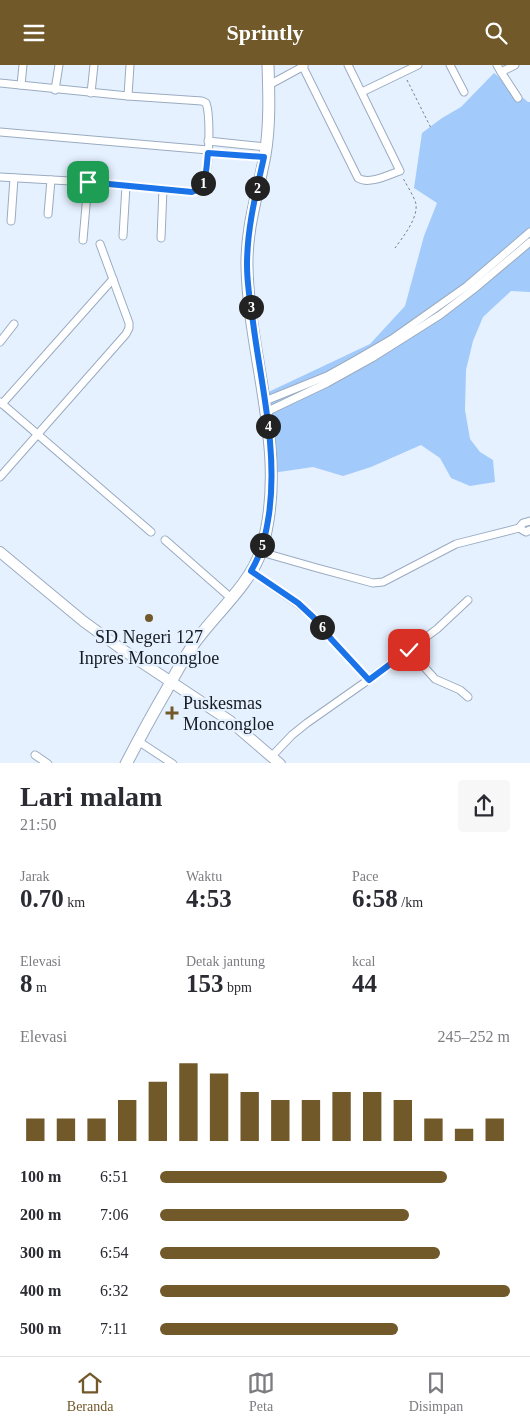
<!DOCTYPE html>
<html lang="id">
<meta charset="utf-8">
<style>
:root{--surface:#fff;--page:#f7f7f7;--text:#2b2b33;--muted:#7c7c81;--line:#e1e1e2;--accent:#72592a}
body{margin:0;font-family:"Times New Roman",serif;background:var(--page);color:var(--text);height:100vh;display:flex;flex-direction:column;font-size:19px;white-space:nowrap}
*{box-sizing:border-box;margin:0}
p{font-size:16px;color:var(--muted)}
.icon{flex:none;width:28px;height:28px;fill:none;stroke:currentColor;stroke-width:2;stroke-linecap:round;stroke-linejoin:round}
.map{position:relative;height:698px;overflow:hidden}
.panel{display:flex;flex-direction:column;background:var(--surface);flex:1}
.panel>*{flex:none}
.pin{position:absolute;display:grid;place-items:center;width:42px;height:42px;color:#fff;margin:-21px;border-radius:10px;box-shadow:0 2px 8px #0006}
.km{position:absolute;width:25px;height:25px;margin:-12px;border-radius:50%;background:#222;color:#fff;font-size:14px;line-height:25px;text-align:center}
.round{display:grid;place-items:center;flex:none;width:52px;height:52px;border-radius:5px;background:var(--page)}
.summary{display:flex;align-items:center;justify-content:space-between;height:85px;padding:0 20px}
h1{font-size:28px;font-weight:700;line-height:38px}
.metrics{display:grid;grid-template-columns:repeat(3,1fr);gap:8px;height:85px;padding:5px 20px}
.metrics div{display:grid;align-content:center}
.metrics b{font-size:25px;font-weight:700}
.metrics small{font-size:14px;font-weight:400}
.metrics p{font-size:14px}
.chart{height:140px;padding:10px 20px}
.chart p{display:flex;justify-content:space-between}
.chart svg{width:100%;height:90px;margin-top:5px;stroke:var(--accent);stroke-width:6}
ul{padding:0 20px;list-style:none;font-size:16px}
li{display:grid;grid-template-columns:80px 60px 1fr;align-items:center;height:38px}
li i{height:12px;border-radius:6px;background:var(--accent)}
header{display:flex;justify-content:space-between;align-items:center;height:65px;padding:0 20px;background:var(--accent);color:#fff;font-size:22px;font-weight:700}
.menu{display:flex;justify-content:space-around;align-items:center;height:70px;border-top:1px solid var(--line);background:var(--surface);font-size:14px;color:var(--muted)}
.menu a{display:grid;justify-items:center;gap:2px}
.menu .current{color:var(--accent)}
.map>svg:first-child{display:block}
</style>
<header><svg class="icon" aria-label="menu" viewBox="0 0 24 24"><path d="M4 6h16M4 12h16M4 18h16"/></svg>Sprintly<svg class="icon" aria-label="search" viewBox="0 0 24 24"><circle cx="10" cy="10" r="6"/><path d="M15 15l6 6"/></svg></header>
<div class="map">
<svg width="530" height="699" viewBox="0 0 530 699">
<rect width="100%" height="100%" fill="#e6f1ff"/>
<polygon fill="#a2cafb" points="494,8 528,37 530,37 530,227 511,226 483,252 473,276 466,305 465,345 470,374 480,387 493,395 495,417 470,421 451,413 440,393 421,380 371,402 343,411 313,402 272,408 260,331 370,279 405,241 424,171 437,138 414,123 422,68 442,53 461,42"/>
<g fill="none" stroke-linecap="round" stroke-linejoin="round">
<defs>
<g id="street">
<path d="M302 0 358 113C369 120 388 110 400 106L348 0"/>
<polyline points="450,0 464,27"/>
<polyline points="497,0 501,7 515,0"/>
<polyline points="501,7 518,33"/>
<path d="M0 18 128 31 202 36 206 38C211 51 209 104 204 117 201 123 198 125 192 127L88 117 0 112"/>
<polyline points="21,20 23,0"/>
<polyline points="269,20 304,1"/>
<polyline points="55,25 59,0"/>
<polyline points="362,27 418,0"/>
<polyline points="91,28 94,0"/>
<polyline points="128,31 130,0"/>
<polyline points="0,67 208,85"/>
<polyline points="208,76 266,82"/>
<polyline points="208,88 264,92"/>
<polyline points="48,149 51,115"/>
<polyline points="11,156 14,113"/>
<polyline points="123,171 126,121"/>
<polyline points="161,173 163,124"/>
<polyline points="83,175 88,117"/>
<polyline points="0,277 14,259"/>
<polyline points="265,336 327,311 354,296 392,274 467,221 530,167"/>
<polyline points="0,337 151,467"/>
<polyline points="2,339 113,214"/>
<polyline points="266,347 327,318 372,293 440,250 474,224 530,177"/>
<polyline points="0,412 126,269 129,263 129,258 100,179"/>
<polyline points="519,463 526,467 530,465"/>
<polyline points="165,475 231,533"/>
<polyline points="261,487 317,503 373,518 383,517 456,479 519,463 523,458 530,456"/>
<polyline points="251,506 298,539 313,552 332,575 369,615"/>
<polyline points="409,585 435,614 460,625 468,632"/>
<polyline points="138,676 173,699"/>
<polyline points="35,690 48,699"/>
<polyline points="272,691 292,670 307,658 364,618 437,564 468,535"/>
</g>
<polyline id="secondary" points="0,487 83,556 120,583 230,656 280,699"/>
<path id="primary" d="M126 699C139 674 152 650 166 626 174 611 183 595 193 580 213 551 250 520 261 486 290 392 249 296 247 202 246 163 258 128 265 90 270 61 269 30 268 0"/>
</defs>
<use href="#street" stroke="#9aabc1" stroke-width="9"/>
<use href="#secondary" stroke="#9aabc1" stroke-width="12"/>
<use href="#primary" stroke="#9aabc1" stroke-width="13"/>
<g stroke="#777f8a" stroke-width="1" stroke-dasharray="2.5 2.5" stroke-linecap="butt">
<polyline points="407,15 431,63"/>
<path d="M395 183C402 173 418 154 416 139 414 131 407 121 403 113"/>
</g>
<use href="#street" stroke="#fff" stroke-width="7"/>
<use href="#secondary" stroke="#fff" stroke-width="10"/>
<use href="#primary" stroke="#fff" stroke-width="11"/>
</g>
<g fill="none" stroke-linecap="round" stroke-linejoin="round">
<defs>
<path id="route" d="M88 117 192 127C208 122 206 102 208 88L264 92C256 128 247 163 247 200 247 219 250 238 253 257 261 320 278 385 269 449 266 469 262 488 251 506L298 538 313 552 332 575 369 615 409 585"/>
</defs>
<use href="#route" stroke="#fff" stroke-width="10"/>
<use href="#route" stroke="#1a73e8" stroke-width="6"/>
</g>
<g fill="#72592a" stroke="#e6f1ff" stroke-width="2">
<circle cx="149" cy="553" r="5"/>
<path d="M169.5 640.5h5v5h5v5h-5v5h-5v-5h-5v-5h5z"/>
</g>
<g text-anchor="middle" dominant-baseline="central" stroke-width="5" stroke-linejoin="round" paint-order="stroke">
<g font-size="18" fill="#151b23" stroke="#e6f1ff">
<text x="149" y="572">SD Negeri 127<tspan x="149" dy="21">Inpres Moncongloe</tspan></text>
<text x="183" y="638" text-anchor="start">Puskesmas<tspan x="183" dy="21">Moncongloe</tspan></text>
</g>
</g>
</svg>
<div class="pin" style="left:88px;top:117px;background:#1e9e55"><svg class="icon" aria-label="arrive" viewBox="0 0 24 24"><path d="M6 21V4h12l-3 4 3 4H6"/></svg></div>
<div class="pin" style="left:409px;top:585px;background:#d93025"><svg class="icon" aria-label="check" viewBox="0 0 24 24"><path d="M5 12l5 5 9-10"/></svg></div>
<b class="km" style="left:203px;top:118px">1</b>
<b class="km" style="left:257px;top:123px">2</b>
<b class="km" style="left:251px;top:242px">3</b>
<b class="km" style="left:268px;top:361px">4</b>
<b class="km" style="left:262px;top:480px">5</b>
<b class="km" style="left:322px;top:562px">6</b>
</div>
<section class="panel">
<div class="summary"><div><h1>Lari malam</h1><p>21:50</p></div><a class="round"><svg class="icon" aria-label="share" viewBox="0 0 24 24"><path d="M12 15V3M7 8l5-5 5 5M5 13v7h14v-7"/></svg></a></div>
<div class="metrics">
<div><p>Jarak</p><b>0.70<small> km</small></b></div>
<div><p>Waktu</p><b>4:53</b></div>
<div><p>Pace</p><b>6:58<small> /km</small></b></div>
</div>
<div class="metrics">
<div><p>Elevasi</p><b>8<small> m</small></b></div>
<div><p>Detak jantung</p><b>153<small> bpm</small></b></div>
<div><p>kcal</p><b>44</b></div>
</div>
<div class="chart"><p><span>Elevasi</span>245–252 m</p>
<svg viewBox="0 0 160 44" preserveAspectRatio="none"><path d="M5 44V33M15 44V33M25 44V33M35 44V24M45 44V15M55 44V6M65 44V11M75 44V20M85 44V24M95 44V24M105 44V20M115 44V20M125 44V24M135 44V33M145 44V38M155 44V33"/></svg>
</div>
<ul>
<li><b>100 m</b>6:51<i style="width:82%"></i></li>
<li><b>200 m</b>7:06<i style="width:71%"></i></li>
<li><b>300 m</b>6:54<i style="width:80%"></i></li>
<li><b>400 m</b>6:32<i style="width:100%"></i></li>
<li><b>500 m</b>7:11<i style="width:68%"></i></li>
</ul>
</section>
<nav class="menu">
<a class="current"><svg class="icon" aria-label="home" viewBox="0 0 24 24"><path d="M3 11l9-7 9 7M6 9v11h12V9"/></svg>Beranda</a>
<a><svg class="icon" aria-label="map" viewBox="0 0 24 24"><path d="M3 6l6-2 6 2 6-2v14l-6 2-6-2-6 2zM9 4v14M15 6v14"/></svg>Peta</a>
<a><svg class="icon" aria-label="saved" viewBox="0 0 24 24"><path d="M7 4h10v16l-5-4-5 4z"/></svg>Disimpan</a>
</nav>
